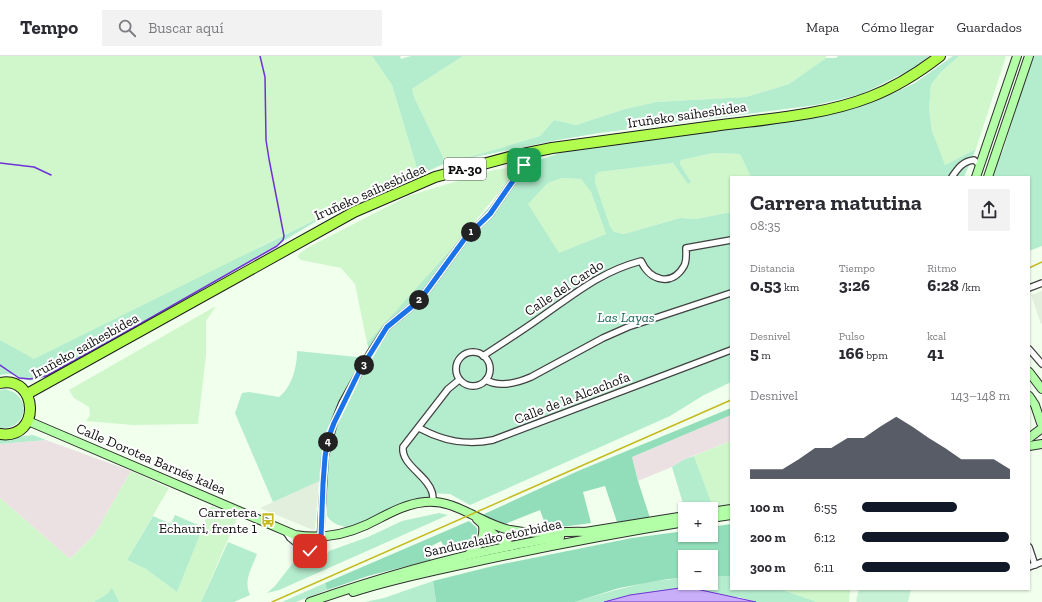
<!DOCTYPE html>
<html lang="es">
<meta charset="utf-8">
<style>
:root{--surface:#fff;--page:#f2f2f3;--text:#2b2b33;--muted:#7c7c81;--line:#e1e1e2;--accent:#111827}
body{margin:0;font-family:"Zilla Slab",serif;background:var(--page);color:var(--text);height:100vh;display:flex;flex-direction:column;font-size:15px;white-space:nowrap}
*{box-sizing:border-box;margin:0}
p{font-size:13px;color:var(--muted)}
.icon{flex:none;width:22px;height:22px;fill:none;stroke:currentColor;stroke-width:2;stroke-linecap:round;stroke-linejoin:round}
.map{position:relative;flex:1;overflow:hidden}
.side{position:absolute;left:730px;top:120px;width:300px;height:414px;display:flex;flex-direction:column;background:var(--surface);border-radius:0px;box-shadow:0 1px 3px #0004}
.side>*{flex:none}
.tools{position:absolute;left:678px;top:446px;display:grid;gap:8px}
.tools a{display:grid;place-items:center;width:40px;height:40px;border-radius:0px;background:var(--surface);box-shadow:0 1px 3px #0004;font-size:20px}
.pin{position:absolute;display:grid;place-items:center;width:34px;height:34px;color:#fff;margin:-17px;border-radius:8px;box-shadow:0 2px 6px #0006}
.km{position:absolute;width:20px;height:20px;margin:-10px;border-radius:50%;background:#222;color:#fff;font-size:11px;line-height:20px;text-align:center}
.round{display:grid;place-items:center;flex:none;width:42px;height:42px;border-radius:0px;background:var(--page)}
.overview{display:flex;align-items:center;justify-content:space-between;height:68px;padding:0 20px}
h1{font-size:22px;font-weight:700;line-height:30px}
.figures{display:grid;grid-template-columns:repeat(3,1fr);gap:6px;height:68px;padding:4px 20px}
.figures div{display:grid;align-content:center}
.figures b{font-size:17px;font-weight:700}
.figures small{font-size:11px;font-weight:400}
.figures p{font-size:11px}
.chart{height:112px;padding:8px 20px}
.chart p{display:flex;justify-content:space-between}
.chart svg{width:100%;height:72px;margin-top:4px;fill:var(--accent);opacity:.7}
ul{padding:0 20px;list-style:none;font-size:13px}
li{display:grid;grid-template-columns:64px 48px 1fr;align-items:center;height:30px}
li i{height:10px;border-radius:5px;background:var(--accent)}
header{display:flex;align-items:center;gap:24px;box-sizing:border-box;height:56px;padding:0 20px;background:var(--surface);border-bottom:1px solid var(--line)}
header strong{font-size:19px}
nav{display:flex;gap:22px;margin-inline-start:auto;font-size:14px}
.search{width:280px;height:36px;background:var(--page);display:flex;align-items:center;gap:10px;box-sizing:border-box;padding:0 14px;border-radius:0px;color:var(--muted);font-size:15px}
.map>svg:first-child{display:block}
</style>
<header>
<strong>Tempo</strong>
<div class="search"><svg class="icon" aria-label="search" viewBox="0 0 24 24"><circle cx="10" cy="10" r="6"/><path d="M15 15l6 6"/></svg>Buscar aquí</div>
<nav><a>Mapa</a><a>Cómo llegar</a><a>Guardados</a></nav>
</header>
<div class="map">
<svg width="1042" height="546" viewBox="0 0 1042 546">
<rect width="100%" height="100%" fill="#f1ffed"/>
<g fill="#ece1e2">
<polygon points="731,359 731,385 683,404 672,411 638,425 632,401"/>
<polygon points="46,384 131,415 95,478 70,503 0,442 0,388"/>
</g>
<g fill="#d0f7cb">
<polygon points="0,0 372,0 392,29 419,119 335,154 261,190 107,276 34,304 0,284"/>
<polygon points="463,0 826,0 826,2 789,28 746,41 656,46 625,53 576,69 554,64 540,80 460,104 446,107 414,41 412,33"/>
<polygon points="959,0 1006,0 976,93 945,109 942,105 932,75 929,53 931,29 940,17"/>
<polygon points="713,97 740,98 751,121 731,121 731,156 696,163 680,162 624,178 614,176 610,170 595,126 595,119 599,116 673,107 691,126 680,108 681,104"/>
<polygon points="516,111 516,116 413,239 367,287 355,228 341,212 301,204 297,200 307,192 408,140 494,114"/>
<polygon points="562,122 581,123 591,136 606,178 558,198 527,148 548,127"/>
<polygon points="216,250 206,265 206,299 198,368 133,369 86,365 90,359 89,351 74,342 69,334"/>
<polygon points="731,385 731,448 713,451 694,400"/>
<polygon points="131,415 169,432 127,504 146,513 177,536 211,450 238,460 201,546 119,546 112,533 107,538 94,546 0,546 0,442 70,503 95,478"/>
<polygon points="780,533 850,533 849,546 817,546"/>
</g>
<g fill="#b4ecce" fill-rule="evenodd">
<polygon points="372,0 400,0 401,3 411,0 463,0 412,33 414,41 446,107 419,119 392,29"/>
<polygon points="838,0 929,0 914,12 862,38 816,49 599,77 558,84 460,104 540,80 554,64 576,69 625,53 656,46 746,41 789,28 826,2 836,2"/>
<path d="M953 0H959L940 17 931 29 929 53 932 75 945 109 976 93 964 121H751L740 98 713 97 681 104 680 108 691 126 688 128 673 107 599 116 595 119V126L610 170 614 176 624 178 680 162 696 163 731 156V326L704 339 670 360 470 449 450 438 429 437 433 446C423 448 410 449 400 452 380 459 363 477 342 470 335 468 331 466 327 460L325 424 273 446 235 357 242 337 249 336 279 341C292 331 297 311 297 295L367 302 370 297 367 287 518 119 525 118 539 104 566 95 807 63 879 44 915 27ZM562 122 581 123 591 136 606 178 559 197 528 148 548 127Z"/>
<polygon points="1034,0 1042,0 1042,190 1029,195 1029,121 993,121 993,115 1004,92 1017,48"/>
<path d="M335 154 195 238 40 323C36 324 31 325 27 324 15 320 14 316 0 319V284L34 303Z"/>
<path d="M5 333C33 339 28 374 0 372V334Z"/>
<polygon points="33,379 46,384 0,388 0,383"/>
<polygon points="694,400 713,451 704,453 685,453 685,454 672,411 683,404"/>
<polygon points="439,457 448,459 279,534 267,537 275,530 293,507 319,508 329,495 368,481 402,465"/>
<polygon points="175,459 203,471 177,536 146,513 127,504 153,460 171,468"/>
<path d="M228 486 257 498C252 512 243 524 250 539L234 546H201Z"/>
<path d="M726 519 731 520V533H780L817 546H756L739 541 630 539 604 546H575C611 535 647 524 685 522V527H711V520Z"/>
<polygon points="433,525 436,546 365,546 384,542"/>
<polygon points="325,527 327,534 296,546 282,546"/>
<polygon points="112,532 119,546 94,546 107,538"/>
</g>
<g fill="#93deba">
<polygon points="731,352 731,359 632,401 638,425 650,462 617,466 605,430 583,436 591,467 547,473 540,454 505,468 482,459 578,415"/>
<path d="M469 465 477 472V481C468 491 460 494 447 498L441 485 424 494 431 504 368 520 327 534 325 527Z"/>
<polygon points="731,468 731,520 711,520 711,501 685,501 685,522 668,523 619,532 575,546 436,546 433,525 493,510 632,482 685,475 685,479 711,479 711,471"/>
</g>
<polygon fill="#c7f2d5" points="859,533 911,533 908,546 858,546 856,545"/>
<g fill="#e1efdc">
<polygon points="1042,235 1042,267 1041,268 1031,239"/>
<polygon points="319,425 315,472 313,474 260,452"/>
</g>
<polygon fill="#c9aefa" stroke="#6f31d5" points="687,531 756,546 604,546 630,539"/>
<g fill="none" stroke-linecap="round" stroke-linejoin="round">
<g stroke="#6f31d5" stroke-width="1.5">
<polyline points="0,107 34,111 51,119"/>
<polyline points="0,309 19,322 30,323 46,320 110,285 277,190 283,184 284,180 269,103 266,84 265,21 260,0"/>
</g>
<defs>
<g id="street">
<path d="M952 121C958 112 963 105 974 104L980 109"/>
<polyline points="1029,232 1042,227"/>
<polyline points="1029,293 1042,308"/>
<circle cx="473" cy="313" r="17"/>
<path d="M483 300C501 288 520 276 537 264 572 240 599 216 641 205 650 225 672 231 684 210 687 205 686 198 686 192L731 184"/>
<path d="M486 324C500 332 517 327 531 321L603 282 628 271 731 237"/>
<path d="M419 372C443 385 466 390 493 384L731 294"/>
<path d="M433 446C433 443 433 439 432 436 427 419 401 409 403 391L448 333 459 324"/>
<polyline points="286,476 290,482 305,494 315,493 320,488 325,401 334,367 342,347 370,297 387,271 420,244 466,181 490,158 524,109 530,96"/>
<polyline points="1029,491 1035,509"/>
<polyline points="1029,511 1042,506"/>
</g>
<g id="secondary">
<polyline points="976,121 1017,0"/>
<polyline points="988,121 1029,0"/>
<polyline points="1029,316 1042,333"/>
<polyline points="1029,340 1035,349 1041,367"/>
<path d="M28 365 295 479C320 483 342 480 366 469 385 460 403 448 425 446 457 443 480 468 510 474 537 480 563 474 589 476"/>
<polyline points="1029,382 1041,373"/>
<polyline points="1029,390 1042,388"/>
<polyline points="711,456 731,453"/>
<polyline points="711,462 731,459"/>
<polyline points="477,463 499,483 511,490"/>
<polyline points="585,476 685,460"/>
<path d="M469 498C479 490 485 482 483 469"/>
<path d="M353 536C389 524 428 516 465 508 538 492 611 478 685 466"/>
<path d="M310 546C393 517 472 495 560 481"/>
</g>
<g id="highway">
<path d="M0 327C38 319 42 384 0 378"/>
<path d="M27 338 354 156 435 121 513 100 552 92C606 85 660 77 714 70 765 63 821 60 870 41 896 31 918 17 940 0"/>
</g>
</defs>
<use href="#street" stroke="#404040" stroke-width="8"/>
<use href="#secondary" stroke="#2f2f2f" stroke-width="10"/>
<use href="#highway" stroke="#1e1e1e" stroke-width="12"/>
<use href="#street" stroke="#fff" stroke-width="5.5"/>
<use href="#secondary" stroke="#b3ffa8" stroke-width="8"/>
<use href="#highway" stroke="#b0fd4d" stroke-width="10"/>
<g stroke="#c5ba1d" stroke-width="1.5">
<polyline points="1029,212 1042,206"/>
<polyline points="272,546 731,344"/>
</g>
</g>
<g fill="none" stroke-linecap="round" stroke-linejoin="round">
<defs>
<polyline id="route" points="310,495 318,491 321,482 323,428 325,401 328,383 334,367 359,316 387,271 420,244 466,181 490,158 524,109"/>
</defs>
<use href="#route" stroke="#fff" stroke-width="8"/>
<use href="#route" stroke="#1a73e8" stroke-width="5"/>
</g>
<defs>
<symbol id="bus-bare" viewBox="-9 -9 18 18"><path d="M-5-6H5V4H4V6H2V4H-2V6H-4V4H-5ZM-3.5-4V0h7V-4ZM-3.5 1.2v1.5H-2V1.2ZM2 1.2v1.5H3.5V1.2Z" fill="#c5ba1d" stroke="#fff" stroke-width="2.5" paint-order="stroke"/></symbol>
</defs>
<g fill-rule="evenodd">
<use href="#bus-bare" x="258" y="454" width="20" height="20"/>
</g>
<g text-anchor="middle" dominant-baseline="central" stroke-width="4" stroke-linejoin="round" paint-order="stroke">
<rect fill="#fff" stroke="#565656" stroke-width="1" x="444" y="102" width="42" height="22" rx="3"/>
<g font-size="13" font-weight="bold" fill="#0d0d0d">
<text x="465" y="113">PA-30</text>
</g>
<g font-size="14" fill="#0d0d0d" stroke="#fff">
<text transform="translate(687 59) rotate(-8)">Iruñeko saihesbidea</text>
<text transform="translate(370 136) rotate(-24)">Iruñeko saihesbidea</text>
<text transform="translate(564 232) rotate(-33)">Calle del Cardo</text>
<text transform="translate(85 290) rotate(-29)">Iruñeko saihesbidea</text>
<text transform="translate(572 342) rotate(-21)">Calle de la Alcachofa</text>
<text transform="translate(151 403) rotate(23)">Calle Dorotea Barnés kalea</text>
<text transform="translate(493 482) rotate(-12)">Sanduzelaiko etorbidea</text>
</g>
<g font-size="14" font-style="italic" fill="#196957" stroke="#fff">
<text x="626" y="261">Las Layas</text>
</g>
<g font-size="14" fill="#0d0d0d" stroke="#fff" text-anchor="end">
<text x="257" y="456">Carretera<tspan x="257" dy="16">Echauri, frente 1</tspan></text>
</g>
</g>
</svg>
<div class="tools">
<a>+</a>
<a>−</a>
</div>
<div class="pin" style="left:524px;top:109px;background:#1e9e55"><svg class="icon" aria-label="arrive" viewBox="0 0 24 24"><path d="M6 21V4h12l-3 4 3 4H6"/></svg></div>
<div class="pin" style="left:310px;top:495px;background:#d93025"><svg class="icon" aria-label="check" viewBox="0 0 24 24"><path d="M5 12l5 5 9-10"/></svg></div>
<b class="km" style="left:471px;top:176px">1</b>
<b class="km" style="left:419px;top:244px">2</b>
<b class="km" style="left:364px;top:309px">3</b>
<b class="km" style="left:328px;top:386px">4</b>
<section class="side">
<div class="overview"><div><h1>Carrera matutina</h1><p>08:35</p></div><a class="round"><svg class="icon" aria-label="share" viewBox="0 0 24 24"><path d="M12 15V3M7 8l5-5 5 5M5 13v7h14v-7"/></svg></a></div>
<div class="figures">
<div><p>Distancia</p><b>0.53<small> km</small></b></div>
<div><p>Tiempo</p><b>3:26</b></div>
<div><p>Ritmo</p><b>6:28<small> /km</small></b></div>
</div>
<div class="figures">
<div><p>Desnivel</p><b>5<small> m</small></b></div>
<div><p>Pulso</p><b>166<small> bpm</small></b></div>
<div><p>kcal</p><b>41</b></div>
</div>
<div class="chart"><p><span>Desnivel</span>143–148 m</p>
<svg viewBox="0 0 160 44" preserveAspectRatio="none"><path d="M0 44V38L10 38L20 38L30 32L40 25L50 25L60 19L70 19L80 12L90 6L100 12L110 19L120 25L130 32L140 32L150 32L160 38V44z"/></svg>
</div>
<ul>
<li><b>100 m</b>6:55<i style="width:64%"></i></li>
<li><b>200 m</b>6:12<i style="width:99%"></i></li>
<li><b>300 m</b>6:11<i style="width:100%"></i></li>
</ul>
</section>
</div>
